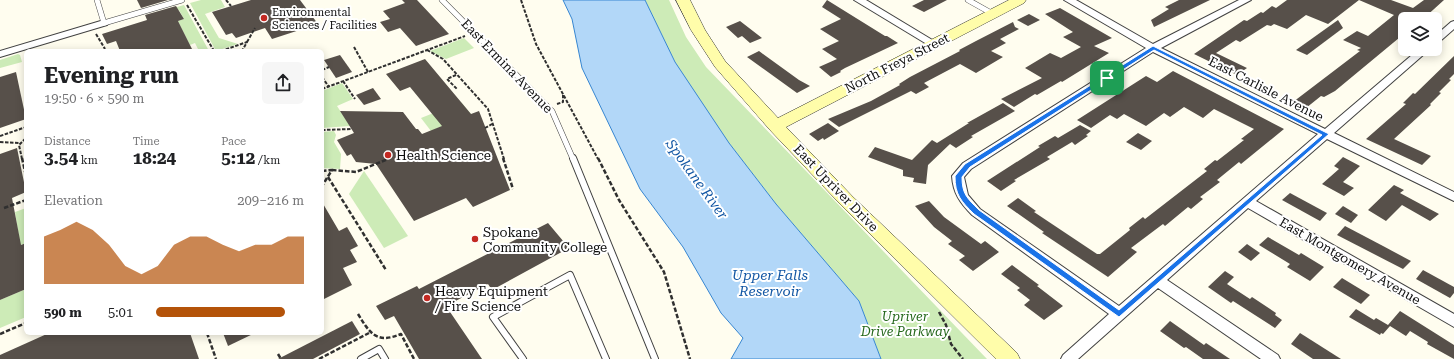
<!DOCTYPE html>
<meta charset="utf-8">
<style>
:root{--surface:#fff;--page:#f6f6f6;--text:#202124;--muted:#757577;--accent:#b45309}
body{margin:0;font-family:"Roboto Serif",serif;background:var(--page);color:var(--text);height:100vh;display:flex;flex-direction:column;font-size:15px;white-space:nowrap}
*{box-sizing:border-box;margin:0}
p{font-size:13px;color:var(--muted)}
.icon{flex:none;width:22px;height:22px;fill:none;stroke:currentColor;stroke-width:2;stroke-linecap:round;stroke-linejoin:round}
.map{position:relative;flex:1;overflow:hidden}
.panel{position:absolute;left:24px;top:49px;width:300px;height:286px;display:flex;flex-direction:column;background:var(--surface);border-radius:6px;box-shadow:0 2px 10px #0003}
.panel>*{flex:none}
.fabs{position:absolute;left:1398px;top:12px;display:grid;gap:8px}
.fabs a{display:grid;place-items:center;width:44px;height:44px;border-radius:6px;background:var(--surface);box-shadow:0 2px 10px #0003;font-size:20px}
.pin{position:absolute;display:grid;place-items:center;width:34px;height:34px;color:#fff;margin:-17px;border-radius:8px;box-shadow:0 2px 6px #0006}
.round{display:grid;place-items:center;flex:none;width:42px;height:42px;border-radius:6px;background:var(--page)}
.overview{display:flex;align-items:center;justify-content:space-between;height:68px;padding:0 20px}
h1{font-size:22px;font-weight:700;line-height:30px}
.metrics{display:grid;grid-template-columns:repeat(3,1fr);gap:6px;height:68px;padding:4px 20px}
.metrics div{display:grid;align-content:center}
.metrics b{font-size:17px;font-weight:700}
.metrics small{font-size:11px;font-weight:400}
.metrics p{font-size:11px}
.chart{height:112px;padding:8px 20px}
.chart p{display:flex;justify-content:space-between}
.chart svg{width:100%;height:72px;margin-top:4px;fill:var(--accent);opacity:.7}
ul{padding:0 20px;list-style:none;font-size:13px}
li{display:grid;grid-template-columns:64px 48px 1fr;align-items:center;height:30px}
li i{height:10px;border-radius:5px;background:var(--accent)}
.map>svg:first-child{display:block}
</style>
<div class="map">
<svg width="1454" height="359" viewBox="0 0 1454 359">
<rect width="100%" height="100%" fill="#fffdef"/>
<g fill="#cdebb7">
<polygon points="201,0 221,0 225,7 205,14 219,38 238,44 216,51 190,3"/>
<polygon points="645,0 669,0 686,37 706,67 987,359 881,359 859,301 776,204 729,143 675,62"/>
<polygon points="184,5 209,51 194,51 198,49 195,43 190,45 178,21 184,19 179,10 158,17 156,13"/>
<polygon points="464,38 474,48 446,59 430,51"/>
<polygon points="18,54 20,55 22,62 0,68 0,60"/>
<polygon points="342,83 353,99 337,106 350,126 322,128 322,91"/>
<polygon points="461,102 471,114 431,131 421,118"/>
<polygon points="334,131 336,135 334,142 341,154 340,169 322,168 322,132"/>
<polygon points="364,171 408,236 384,248 349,194"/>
<polygon points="26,208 26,243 5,251 4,243 19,237 15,212"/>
<polygon points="26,289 26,317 0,328 0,300"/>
</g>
<polygon fill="#b2d7f8" stroke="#3786d1" points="563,0 645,0 675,62 729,143 776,204 859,301 881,359 731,359 743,338 721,313 683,247 640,189 582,68 572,19"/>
<g fill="#57504a">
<polygon points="137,0 168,0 141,8"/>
<polygon points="251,0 300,0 318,24 272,39 265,28 236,38 232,33 226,35 212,12"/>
<polygon points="402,0 417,0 449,34 416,46 400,28 388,32 380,22 390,19 383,11 405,3"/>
<polygon points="827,0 885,36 887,36 898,43 845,68 840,71 841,72 831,77 819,67 837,59 822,49 839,41 820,29 841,19 822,7"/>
<polygon points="924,0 947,0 924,12 912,6"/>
<polygon points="1179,0 1210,0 1154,27 1151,20 1169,9 1165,7"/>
<polygon points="1287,0 1391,0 1413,8 1424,0 1444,0 1423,19 1405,19 1405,33 1335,91 1324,97 1321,96 1306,108 1293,102 1360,51 1357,50 1361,48 1343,40 1357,31 1368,36 1394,15 1359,0 1328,24 1306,15 1287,29 1274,24 1271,26 1267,25 1240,42 1236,40 1216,53 1247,68 1237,75 1194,54 1244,20 1247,21 1261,12 1263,13 1272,6 1276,8"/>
<polygon points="176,6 184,19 178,21 193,51 120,51 116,41 107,44 102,34 147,20 145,15"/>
<polygon points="1060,8 1112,38 1094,46 1109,53 1062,82 1061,81 1037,95 1035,94 1014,107 1001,99 1042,78 1025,68 1050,53 1061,58 1081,47 1063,37 1073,32 1045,14"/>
<polygon points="1029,14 1040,20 1028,26 1017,20"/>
<polygon points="1338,20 1343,28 1307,55 1296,50"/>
<polygon points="740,21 762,38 750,43 742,36 738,38 726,27"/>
<polygon points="1013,22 1015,27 1019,29 1000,39 1006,43 991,51 1003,57 976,73 960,64 924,83 929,87 916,94 911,91 839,127 828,119 871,101 900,85 899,84 910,77 960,51 959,50 976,41"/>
<polygon points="759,51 799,80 810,86 797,93 747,57"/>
<polygon points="340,55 352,72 336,78 324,60"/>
<polygon points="1454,56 1454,74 1449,79 1451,80 1439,92 1441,93 1430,104 1431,105 1394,139 1431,156 1422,165 1366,139 1406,104 1403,103 1413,93 1415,94"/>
<polygon points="425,59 471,114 479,111 510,190 473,207 466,198 414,221 376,164 356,162 351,154 347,156 337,140 354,133 340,111 403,112 416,129 418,129 422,134 442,126 410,87 400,91 386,74"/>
<polygon points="1173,71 1284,129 1241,164 1239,162 1217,180 1220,182 1200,197 1203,199 1191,209 1188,207 1165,226 1163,224 1131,248 1137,252 1108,277 1042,233 1044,232 1007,206 1018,198 1036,211 1034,212 1097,254 1100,254 1130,230 1129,228 1143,217 1145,219 1207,171 1204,169 1215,160 1217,161 1244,140 1241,139 1254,129 1214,109 1203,118 1184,107 1170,117 1164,113 1146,126 1124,114 1117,119 1110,115 1091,128 1077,120 1146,76 1157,82"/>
<polygon points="16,72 26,119 0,128 0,77"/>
<polygon points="373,88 381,99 364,105 356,95"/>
<polygon points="1003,103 1015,111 971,136 973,137 956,148 950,144 928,165 926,184 913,182 914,178 903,176 903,170 868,157 875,147 912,160 932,140 937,143 969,123 967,123"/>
<polygon points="828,123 839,131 824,140 823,138 818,141 809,134"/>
<polygon points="1080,125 1091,131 1086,135 1088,136 1075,145 1072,142 1047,157 1050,159 1014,180 1016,181 1001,191 987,181 1040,147 1038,146 1055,136 1058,138"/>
<polygon points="1138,133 1152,141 1141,150 1126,142"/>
<polygon points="17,148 26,192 12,198 21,245 26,243 26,289 0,300 0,154"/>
<polygon points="1343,157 1360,166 1343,182 1354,188 1344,196 1322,184 1339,169 1334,166"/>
<polygon points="1394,185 1404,190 1400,193 1439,214 1430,221 1402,205 1386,221 1368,210"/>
<polygon points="1290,193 1327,213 1320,221 1282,200"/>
<polygon points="929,201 944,217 981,244 985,241 999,252 973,271 959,260 965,256 948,244 952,241 934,227 915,206"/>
<polygon points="322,202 339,231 347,227 358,246 350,250 357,262 343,268 352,285 322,300"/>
<polygon points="1343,206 1358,215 1351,223 1335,214"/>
<polygon points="548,223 569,248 492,290 488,284 446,306 482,359 419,359 394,316 385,320 376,306 417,286 419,289"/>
<polygon points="1345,226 1383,246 1411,261 1403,269 1337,235"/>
<polygon points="1268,237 1299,255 1301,253 1324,267 1310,281 1287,267 1290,264 1259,245"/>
<polygon points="1247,244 1260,253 1251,261 1238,252"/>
<polygon points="1012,265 1039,285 1037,286 1063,306 1044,320 1024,305 1030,300 1017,290 1020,288 1001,274"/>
<polygon points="1423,270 1454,287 1454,293 1450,298 1416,279"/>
<polygon points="1225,271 1234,277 1227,284 1250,299 1252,297 1276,313 1275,315 1282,320 1275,328 1233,301 1231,303 1208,287"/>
<polygon points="1342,278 1370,295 1361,304 1333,287"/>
<polygon points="1356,309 1374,320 1376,318 1388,325 1400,311 1454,345 1454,359 1427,344 1428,342 1410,331 1406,336 1390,326 1383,334 1381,333 1380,335 1349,317"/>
<polygon points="352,321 360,334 313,359 278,359"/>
<polygon points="1170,321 1204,345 1206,343 1230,359 1203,359 1186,347 1184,348 1160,331"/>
<polygon points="49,333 190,333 199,359 0,359 0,355"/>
<polygon points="223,333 255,333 228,346"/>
<polygon points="1300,333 1341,359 1313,359 1291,344"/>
</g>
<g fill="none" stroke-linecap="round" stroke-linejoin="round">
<defs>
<g id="lane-far1">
<polyline points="97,0 104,23 182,0"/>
<polyline points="442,0 552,111 573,159"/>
<polyline points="968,0 993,14"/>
</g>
<g id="lane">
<polyline points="573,158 655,359"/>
<polyline points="361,359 379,349 385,359"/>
<polyline points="523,359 493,317 570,275 606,359"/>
</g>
<g id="street">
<polygon points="854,0 866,0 939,44 938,46 930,46"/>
<path d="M1064 0H1076L1153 44 1239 0H1251L1161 48 1325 129 1419 49H1430L1334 133 1454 192V201L1327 139 1256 201 1454 314V327L1248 208 1167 280 1278 355 1280 359H1261L1158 288 1078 359H1061L1063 355 1109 314 972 215C960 203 953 193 952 176L963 163 1146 48ZM1153 52 1318 134 1119 306 980 209 968 195 964 177 971 169Z"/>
<polygon points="104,20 107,21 109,23 107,25 0,57 0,51"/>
<polygon points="1454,21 1454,29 1438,43 1435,44 1435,36 1451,22"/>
</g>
<polygon id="secondary" points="676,0 690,0 705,30 725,61 778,118 1009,0 1026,0 1024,3 786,127 853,197 1017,353 1020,359 996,359 841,205 770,130 715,67 691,30"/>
</defs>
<use href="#lane-far1" stroke="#414141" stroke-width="6"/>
<use href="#lane" stroke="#414141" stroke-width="8"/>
<use href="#street" stroke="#414141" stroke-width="2"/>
<use href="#secondary" stroke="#303030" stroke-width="1"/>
<g stroke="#303030" stroke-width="2" stroke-dasharray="3.5 1.5" stroke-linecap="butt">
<polyline points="226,0 231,6"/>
<polyline points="521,0 536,44 598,159"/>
<polyline points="187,5 214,51"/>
<polyline points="96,34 105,49"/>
<polyline points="247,42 255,28"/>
<polyline points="354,47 368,72"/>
<polyline points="427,50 443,59 488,109 504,159"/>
<polyline points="221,51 247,42 242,51"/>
<polyline points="322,70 329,67"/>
<polyline points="456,75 447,79 457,89"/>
<polyline points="322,77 329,87"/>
<polyline points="343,81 355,99"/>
<polyline points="322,89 465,36"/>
<polyline points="557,104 563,102 563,95"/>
<polyline points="485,128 492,124"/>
<polyline points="322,130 352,129"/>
<polyline points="0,136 26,127"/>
<polyline points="0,142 20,143"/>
<polyline points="22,159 19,145 26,138"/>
</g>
<g stroke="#303030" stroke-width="2.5" stroke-dasharray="4.5 2" stroke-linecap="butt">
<polyline points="22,158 26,176"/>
<polyline points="503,158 513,189"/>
<polyline points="598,158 619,200 664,272 690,359"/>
<polyline points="332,170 356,172 388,159"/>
<polyline points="322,171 332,170 322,186"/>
<polyline points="328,177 386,270"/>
<polyline points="4,208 26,200"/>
<polyline points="939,312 946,325 951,344 963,359"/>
<path d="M358 314C370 334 377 344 401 334L414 359"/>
<polyline points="207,333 216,359"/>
<polyline points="0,334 26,323"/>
<polyline points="278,354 281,359"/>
<polyline points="319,359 369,333"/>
</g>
<use href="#lane-far1" stroke="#fff" stroke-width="5"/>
<use href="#lane" stroke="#fff" stroke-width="6"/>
<use href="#street" fill="#fff" fill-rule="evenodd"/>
<use href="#secondary" fill="#fffdaa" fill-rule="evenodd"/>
</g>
<path fill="#1a73e8" stroke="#fff" fill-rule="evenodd" d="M1153 46 1329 134 1119 317 974 214C961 201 955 195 955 176L965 164ZM1154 50 1322 135 1119 310 979 210C967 198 962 194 962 177L970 167Z"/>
<g fill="#c32922" stroke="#fff" stroke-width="1.5">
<circle cx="264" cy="18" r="4"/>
<circle cx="388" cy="155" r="4"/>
<circle cx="475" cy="239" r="4"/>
<circle cx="427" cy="298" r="4"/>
</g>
<g text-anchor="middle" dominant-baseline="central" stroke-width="4" stroke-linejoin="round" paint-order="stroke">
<g font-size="11" fill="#0e0e0e" stroke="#fff" text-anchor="start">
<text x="272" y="12">Environmental<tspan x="272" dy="13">Sciences / Facilities</tspan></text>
</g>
<g font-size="13" fill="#0e0e0e" stroke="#fff">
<text transform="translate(897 63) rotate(-27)">North Freya Street</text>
<text transform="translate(507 66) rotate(46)">East Ermina Avenue</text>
<text transform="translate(1266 89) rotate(27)">East Carlisle Avenue</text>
<text transform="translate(836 188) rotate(46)">East Upriver Drive</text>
<text transform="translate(1350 261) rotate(30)">East Montgomery Avenue</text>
</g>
<g font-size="13" fill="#0e0e0e" stroke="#fff" text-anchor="start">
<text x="396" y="155">Health Science</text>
<text x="483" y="232">Spokane<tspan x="483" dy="15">Community College</tspan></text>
<text x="435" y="291">Heavy Equipment<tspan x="435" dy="15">/ Fire Science</tspan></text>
</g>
<g font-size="13" font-style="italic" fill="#25681c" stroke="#fff">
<text x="905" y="316">Upriver<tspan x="905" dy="15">Drive Parkway</tspan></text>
</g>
<g font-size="14" font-style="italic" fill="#1357a4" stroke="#fff">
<text transform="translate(697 179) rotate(54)">Spokane River</text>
<text x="770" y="275">Upper Falls<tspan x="770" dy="16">Reservoir</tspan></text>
</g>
</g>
</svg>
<div class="fabs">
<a><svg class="icon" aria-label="layers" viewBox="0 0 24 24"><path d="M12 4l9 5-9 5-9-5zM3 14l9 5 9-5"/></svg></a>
</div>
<div class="pin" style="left:1107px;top:78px;background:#1e9e55"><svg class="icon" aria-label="arrive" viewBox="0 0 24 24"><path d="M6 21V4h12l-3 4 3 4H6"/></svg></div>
<section class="panel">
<div class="overview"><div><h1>Evening run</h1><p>19:50 · 6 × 590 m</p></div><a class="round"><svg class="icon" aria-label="share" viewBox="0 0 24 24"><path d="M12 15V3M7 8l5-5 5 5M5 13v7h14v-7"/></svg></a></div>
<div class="metrics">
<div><p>Distance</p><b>3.54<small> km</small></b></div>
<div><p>Time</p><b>18:24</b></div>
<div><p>Pace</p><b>5:12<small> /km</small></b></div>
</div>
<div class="chart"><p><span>Elevation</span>209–216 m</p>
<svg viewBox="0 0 160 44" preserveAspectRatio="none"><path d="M0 44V15L10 11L20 6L30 11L40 20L50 33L60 38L70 33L80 20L90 15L100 15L110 20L120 24L130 20L140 20L150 15L160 15V44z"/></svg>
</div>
<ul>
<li><b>590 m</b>5:01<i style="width:87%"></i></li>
</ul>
</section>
</div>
